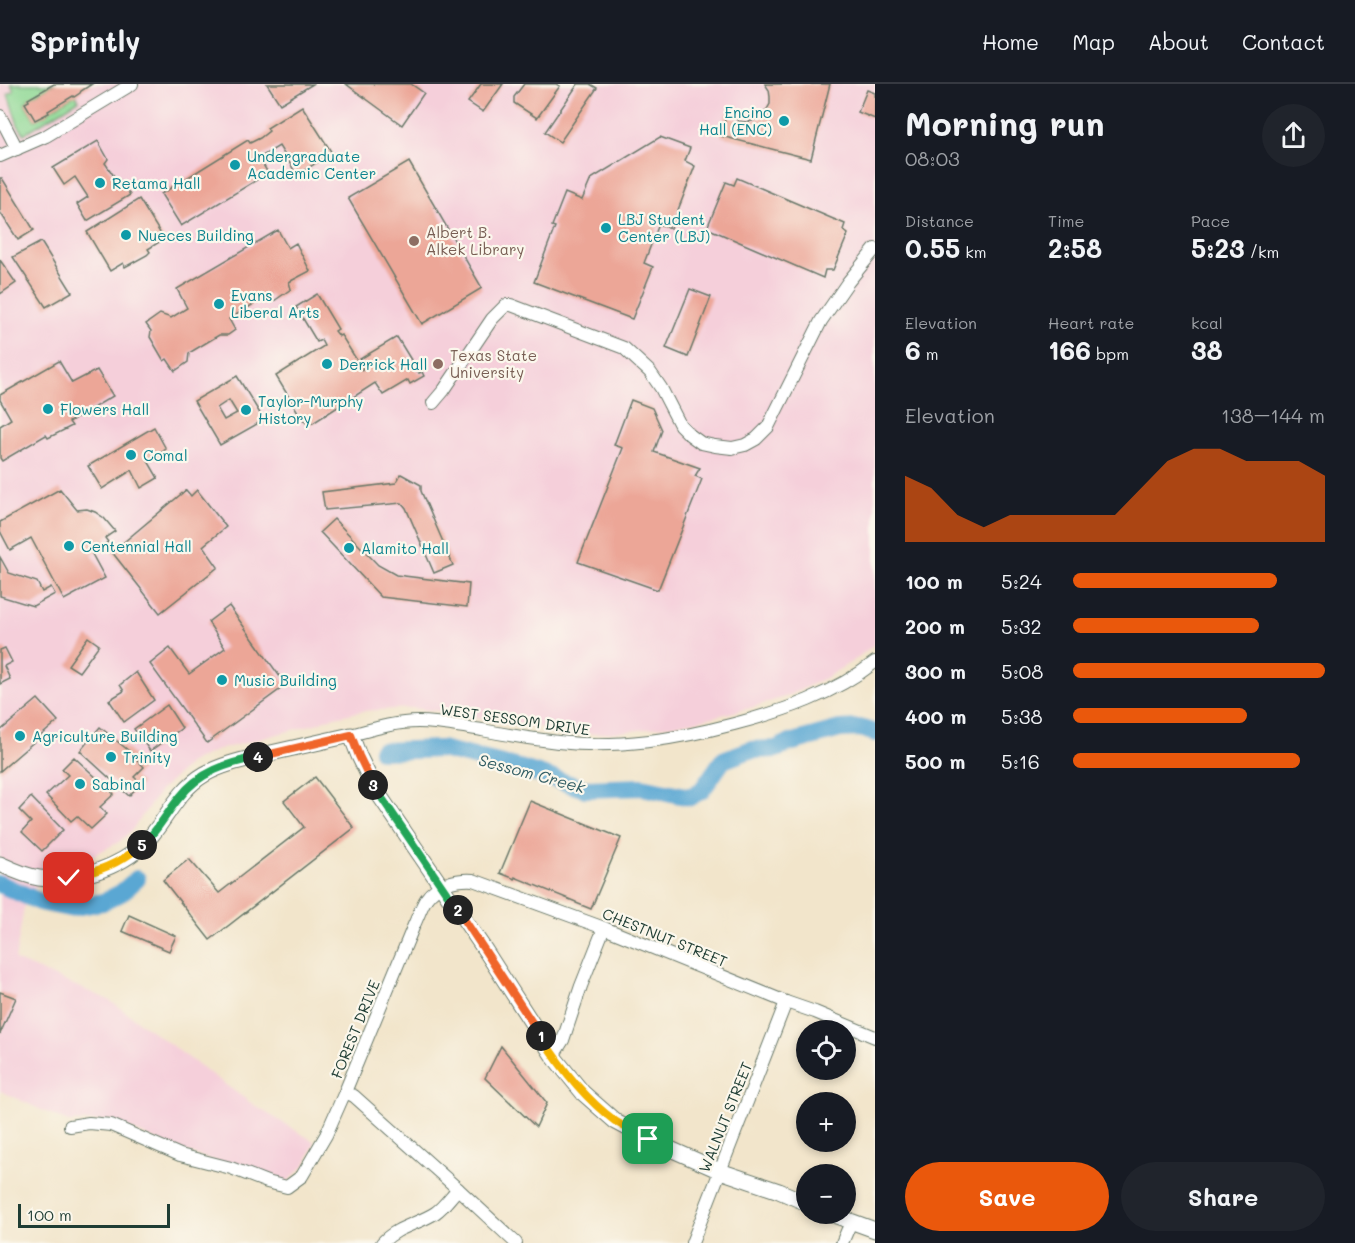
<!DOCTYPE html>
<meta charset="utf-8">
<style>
:root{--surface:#171b24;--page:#20242c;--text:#f1f3f6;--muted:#9ea1a6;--line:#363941;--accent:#ea580c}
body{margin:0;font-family:Mali,sans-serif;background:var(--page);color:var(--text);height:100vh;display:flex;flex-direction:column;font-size:22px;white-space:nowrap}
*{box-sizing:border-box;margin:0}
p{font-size:20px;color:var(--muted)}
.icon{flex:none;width:33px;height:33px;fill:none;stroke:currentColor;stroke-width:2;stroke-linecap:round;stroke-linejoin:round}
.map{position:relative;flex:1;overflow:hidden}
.details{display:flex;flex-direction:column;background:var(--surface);width:480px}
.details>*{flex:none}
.controls{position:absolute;left:796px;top:936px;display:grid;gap:12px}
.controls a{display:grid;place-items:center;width:60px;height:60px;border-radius:50%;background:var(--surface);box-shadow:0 3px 9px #0003;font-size:30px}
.scale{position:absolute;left:18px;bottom:15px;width:152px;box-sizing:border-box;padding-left:6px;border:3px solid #1f3d34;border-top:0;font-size:16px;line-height:21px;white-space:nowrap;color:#1f3d34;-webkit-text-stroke:4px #fbf7ec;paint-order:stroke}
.pin{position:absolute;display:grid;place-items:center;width:51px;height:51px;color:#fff;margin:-26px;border-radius:12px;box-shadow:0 3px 9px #0006}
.km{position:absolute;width:30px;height:30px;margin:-15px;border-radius:50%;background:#222;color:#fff;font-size:16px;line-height:30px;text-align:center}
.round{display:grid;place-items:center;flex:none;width:63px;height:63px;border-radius:32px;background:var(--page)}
.overview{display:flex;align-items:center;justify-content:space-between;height:102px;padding:0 30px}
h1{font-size:33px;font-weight:800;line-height:45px}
.metrics{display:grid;grid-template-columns:repeat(3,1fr);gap:9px;height:102px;padding:6px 30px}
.metrics div{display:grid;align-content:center}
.metrics b{font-size:26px;font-weight:800}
.metrics small{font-size:16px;font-weight:400}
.metrics p{font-size:16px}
.chart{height:168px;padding:12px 30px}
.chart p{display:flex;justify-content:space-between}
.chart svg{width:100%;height:108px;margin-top:6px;fill:var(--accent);opacity:.7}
.button{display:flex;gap:12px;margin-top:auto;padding:12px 30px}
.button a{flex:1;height:69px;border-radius:36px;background:var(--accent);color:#fff;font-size:24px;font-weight:800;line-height:69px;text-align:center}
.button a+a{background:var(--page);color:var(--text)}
ul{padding:0 30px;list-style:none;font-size:20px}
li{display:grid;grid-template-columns:96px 72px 1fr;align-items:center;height:45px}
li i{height:15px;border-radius:8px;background:var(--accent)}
header{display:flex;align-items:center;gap:36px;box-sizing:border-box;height:84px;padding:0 30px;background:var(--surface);border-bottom:2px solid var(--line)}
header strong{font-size:28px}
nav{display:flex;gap:33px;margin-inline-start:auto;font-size:21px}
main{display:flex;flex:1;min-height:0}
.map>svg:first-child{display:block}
</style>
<header>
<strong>Sprintly</strong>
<nav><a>Home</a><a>Map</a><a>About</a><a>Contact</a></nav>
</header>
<main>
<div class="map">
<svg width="875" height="1159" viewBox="0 0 875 1159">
<rect width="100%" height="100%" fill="#fbf7ec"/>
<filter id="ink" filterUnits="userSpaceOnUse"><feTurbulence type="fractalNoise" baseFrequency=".0167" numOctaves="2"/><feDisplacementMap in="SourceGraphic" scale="12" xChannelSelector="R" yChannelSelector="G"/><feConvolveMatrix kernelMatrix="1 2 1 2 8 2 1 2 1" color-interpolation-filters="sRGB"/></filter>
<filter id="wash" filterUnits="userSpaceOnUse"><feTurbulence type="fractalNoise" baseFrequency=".008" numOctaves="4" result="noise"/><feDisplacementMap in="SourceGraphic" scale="24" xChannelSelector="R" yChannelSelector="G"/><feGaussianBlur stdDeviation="1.35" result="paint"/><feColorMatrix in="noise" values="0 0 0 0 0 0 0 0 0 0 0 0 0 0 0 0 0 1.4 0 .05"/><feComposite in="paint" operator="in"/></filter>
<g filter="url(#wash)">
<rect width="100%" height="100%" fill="#f2e5cb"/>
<polygon fill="#f5cfda" points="0,0 875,0 875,560 853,577 827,593 788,612 750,624 697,637 640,646 593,650 535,643 438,627 412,624 363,627 326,635 319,639 218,666 192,677 161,706 132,746 119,758 90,773 61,780 26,812 15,876 109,916 255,1022 315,1058 305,1081 286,1099 180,1066 111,1037 68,1038 0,1007"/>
<polygon fill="#8ed894" stroke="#568a64" stroke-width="1.5" points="11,0 54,0 28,15 29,17 25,19 35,36 49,29 48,27 73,12 76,11 79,16 24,50 18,41 8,10 14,7"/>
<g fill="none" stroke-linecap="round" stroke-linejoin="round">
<g stroke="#5aa7d3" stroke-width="18">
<polyline points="382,667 441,665 523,685 585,705 642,703 690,713 702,706 723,676 750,666 776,665 789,659 840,645 860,644 875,649"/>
<polyline points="0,800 40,818 69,824 103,818 121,809 137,795"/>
</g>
</g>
<g id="blocks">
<g fill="#eca697" fill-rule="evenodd">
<polygon points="54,0 92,0 81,7 80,9 74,13 73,12 48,27 49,29 35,36 25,19 29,17 28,15"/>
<polygon points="267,0 313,0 280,20"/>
<polygon points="346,0 411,0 424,9 402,41"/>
<polygon points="481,0 503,0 483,28 468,18"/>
<polygon points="524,0 556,0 560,2 537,34 514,19 514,13"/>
<polygon points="578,0 590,0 597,4 560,58 545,48"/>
<polygon points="765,0 830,0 811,75 721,52 727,28 731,32 739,37 744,38 752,37 760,33 766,27 770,20 770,13 769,6"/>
<polygon points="867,6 875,9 875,35 858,28"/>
<polygon points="302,22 332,69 297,91 279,62 259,74 268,89 181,142 161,110 248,56 250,59 260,54 269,47 267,44"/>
<polygon points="660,53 690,64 685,77 695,82 671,144 659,140 644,179 653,183 632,235 534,198 555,143 552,142 565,109 582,116 591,95"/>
<polygon points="98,57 108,75 105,79 116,95 120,96 130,111 87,137 77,120 88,113 75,93 64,101 53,84"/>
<polygon points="409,78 482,204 422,240 348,114"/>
<polygon points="0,94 2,94 34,146 18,156 0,128"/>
<polygon points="737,94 845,140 843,146 848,150 833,186 825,186 823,194 707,144 726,98 734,101"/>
<polygon points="139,115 164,155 148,165 150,168 147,171 125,183 123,179 110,187 87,148"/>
<polygon points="278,146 288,164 296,159 310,187 289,198 291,205 274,217 270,210 229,235 235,246 228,251 219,251 189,269 188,278 175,287 167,275 164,277 150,253 151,247 146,240 160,230 171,234 187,224 177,205"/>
<polygon points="41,158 72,208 46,223 13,173"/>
<polygon points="0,176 16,199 0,210"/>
<polygon points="690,205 711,213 688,273 666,264"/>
<polygon points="317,210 338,245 335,247 339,252 341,251 363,286 365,284 360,275 397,253 419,289 422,288 424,292 410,300 408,296 383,311 375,299 313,339 307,340 301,333 276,292 324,262 321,256 317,258 296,223"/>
<polygon points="59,277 72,299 97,286 113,312 69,338 72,342 48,354 46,351 2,377 0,374 0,342 11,335 0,316 0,311"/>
<path d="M237 292 264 336 220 361 194 317ZM229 316 237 329 224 336 217 324Z"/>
<polygon points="631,316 652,324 662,346 654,368 700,384 695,392 702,395 658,506 578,478 623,364 614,361"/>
<polygon points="154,343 166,365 148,377 158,394 141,404 132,386 102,405 88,382"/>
<polygon points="401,390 421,401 421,407 453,481 434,489 406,424 402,419 325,426 322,408 396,399"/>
<polygon points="60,405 77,426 87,425 95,428 104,434 115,447 105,454 108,458 92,470 105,494 64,516 31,454 10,466 0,447 0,438"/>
<polygon points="186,406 191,412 197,406 226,443 203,462 218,483 160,529 112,468"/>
<polygon points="334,435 378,481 396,491 469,500 467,523 381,513 320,448"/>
<polygon points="0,473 9,489 37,498 42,508 51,503 55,510 33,522 0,512"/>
<polygon points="229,522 286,601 207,659 150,580 170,564 189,590 225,564 208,538"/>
<polygon points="88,553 99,561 79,588 68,581"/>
<polygon points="5,564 12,578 4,582 10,595 0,600 0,566"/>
<polygon points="136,588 154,616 124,638 109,616 124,607 120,601"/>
<polygon points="38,615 58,637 0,687 0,647"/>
<polygon points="167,621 182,644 150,667 134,645"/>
<polygon points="100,643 129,667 144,683 134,693 141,699 129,712 80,667"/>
<polygon points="74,673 114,710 100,723 107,730 91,745 77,732 71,737 46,711 68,691 62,685"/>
<polygon points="315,693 354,744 210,856 163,796 189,775 219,809 304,743 284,717"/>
<polygon points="31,713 63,746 42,767 22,748 31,738 19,726"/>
<polygon points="530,717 621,754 591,825 576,819 576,818 515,793 515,795 500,789"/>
<polygon points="129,831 176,852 169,867 122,847"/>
<polygon points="0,908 16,914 0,950"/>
<polygon points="501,962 547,1019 536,1043 485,994"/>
</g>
</g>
</g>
<g filter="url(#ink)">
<use href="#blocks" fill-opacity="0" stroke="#697869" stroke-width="1.5"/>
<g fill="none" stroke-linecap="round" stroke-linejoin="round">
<defs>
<g id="minor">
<polyline points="0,32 17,65"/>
<polyline points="0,72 46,52 132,0"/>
<polyline points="433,319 444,306 492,235 506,221 511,221 624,264 650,288 661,304 680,341 690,351 701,359 715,362 732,364 745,361 756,355 768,343 821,237 848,198 875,165"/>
<path d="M351 651C373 645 395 638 418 638 440 638 461 643 482 646 507 651 533 655 558 658 618 665 677 655 734 640 784 627 834 610 875 578"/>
<polyline points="553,972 563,956 581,902 604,844"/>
<polyline points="345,1008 354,1012 458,1105 516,1159"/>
<path d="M70 1042 89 1039 111 1041 180 1071 231 1084 267 1098 287 1103 302 1092 326 1051 345 1008 414 841C418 833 421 823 426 815 436 800 456 795 473 796L604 844 786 918 815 928 875 953"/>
<path d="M382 1159C396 1143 418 1140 435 1129 444 1123 451 1112 458 1105"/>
<polyline points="692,1159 786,918"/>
<polyline points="842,1159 851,1138"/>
</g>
<g id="tertiary">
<path d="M0 780C13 786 25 792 39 794 74 799 120 784 145 759 166 737 177 706 205 690 225 679 248 675 271 669 298 663 324 657 351 651L359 672 375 705 485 866 553 972 583 1009 616 1038 648 1055 720 1087 779 1107 807 1119"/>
<polyline points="831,1130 875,1146"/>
</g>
</defs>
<use href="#minor" stroke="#697869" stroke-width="14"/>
<use href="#tertiary" stroke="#697869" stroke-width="17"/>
<use href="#minor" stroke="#fff" stroke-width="12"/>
<use href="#tertiary" stroke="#fff" stroke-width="15"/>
</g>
</g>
<g fill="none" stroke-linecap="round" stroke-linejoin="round" filter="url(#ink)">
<defs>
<path id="split-1" d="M541 952C561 984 584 1014 615 1037 625 1044 637 1049 648 1055"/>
<polyline id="split-2" points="458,826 541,952"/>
<polyline id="split-3" points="373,701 458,826"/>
<polyline id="split-4" points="258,673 351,651 359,672 373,701"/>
<path id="split-5" d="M142 761C157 748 167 728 180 713 199 688 228 679 258 673"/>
<path id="split-6" d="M69 794C97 788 119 780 142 761"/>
</defs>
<use href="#split-1" stroke="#fff" stroke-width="12"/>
<use href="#split-2" stroke="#fff" stroke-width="12"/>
<use href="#split-3" stroke="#fff" stroke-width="12"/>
<use href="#split-4" stroke="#fff" stroke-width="12"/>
<use href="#split-5" stroke="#fff" stroke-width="12"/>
<use href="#split-6" stroke="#fff" stroke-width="12"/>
<use href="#split-1" stroke="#f5b400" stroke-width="8"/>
<use href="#split-2" stroke="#f0652b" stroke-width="8"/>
<use href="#split-3" stroke="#22a559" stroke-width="8"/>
<use href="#split-4" stroke="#f0652b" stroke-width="8"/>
<use href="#split-5" stroke="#22a559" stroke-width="8"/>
<use href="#split-6" stroke="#f5b400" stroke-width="8"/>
</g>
<g fill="#0f9aa8" stroke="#fbf7ec" stroke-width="2">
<circle cx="784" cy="37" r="6"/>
<circle cx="235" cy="81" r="6"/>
<circle cx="100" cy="99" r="6"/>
<circle cx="606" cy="144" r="6"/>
<circle cx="126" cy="151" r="6"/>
<circle cx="219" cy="220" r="6"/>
<circle cx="327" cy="280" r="6"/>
<circle cx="48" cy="325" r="6"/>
<circle cx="246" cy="326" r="6"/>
<circle cx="131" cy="371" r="6"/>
<circle cx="69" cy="462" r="6"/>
<circle cx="349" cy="464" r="6"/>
<circle cx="222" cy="596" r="6"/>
<circle cx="20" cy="652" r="6"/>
<circle cx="111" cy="673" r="6"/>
<circle cx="80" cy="700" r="6"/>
</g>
<g fill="#8d6e63" stroke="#fbf7ec" stroke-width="2">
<circle cx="414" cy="157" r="6"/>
<circle cx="438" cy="280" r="6"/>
</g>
<g text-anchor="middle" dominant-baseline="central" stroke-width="4.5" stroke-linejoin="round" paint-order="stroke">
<g font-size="15" fill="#0d838f" stroke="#fbf7ec" text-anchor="start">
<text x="772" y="28" text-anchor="end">Encino<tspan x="772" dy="17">Hall (ENC)</tspan></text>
<text x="247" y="72">Undergraduate<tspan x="247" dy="17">Academic Center</tspan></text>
<text x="112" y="99">Retama Hall</text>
<text x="618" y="135">LBJ Student<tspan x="618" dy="17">Center (LBJ)</tspan></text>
<text x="138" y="151">Nueces Building</text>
<text x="231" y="211">Evans<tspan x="231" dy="17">Liberal Arts</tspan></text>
<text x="339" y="280">Derrick Hall</text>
<text x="258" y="317">Taylor-Murphy<tspan x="258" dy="17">History</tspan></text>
<text x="60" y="325">Flowers Hall</text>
<text x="143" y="371">Comal</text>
<text x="81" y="462">Centennial Hall</text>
<text x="361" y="464">Alamito Hall</text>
<text x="234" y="596">Music Building</text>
<text x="32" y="652">Agriculture Building</text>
<text x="123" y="673">Trinity</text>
<text x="92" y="700">Sabinal</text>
</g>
<g font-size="15" fill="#785e54" stroke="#fbf7ec" text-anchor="start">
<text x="426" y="148">Albert B.<tspan x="426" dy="17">Alkek Library</tspan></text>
<text x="450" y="271">Texas State<tspan x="450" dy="17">University</tspan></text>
</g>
<g font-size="15" fill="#1f3d34" stroke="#fbf7ec">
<text transform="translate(515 635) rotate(8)">WEST SESSOM DRIVE</text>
<text transform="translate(665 853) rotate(22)">CHESTNUT STREET</text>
<text transform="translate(355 945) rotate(-68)">FOREST DRIVE</text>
<text transform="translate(725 1033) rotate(-68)">WALNUT STREET</text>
</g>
<g font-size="16" font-style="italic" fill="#315d64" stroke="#fbf7ec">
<text transform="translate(532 689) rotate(15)">Sessom Creek</text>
</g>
</g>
</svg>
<div class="controls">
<a><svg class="icon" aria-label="locate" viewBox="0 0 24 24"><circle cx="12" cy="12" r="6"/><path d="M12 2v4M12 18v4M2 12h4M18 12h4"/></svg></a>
<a>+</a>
<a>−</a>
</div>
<div class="scale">100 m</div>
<div class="pin" style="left:648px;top:1055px;background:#1e9e55"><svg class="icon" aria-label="arrive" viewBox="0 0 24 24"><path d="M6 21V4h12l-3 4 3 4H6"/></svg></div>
<div class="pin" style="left:69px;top:794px;background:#d93025"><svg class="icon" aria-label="check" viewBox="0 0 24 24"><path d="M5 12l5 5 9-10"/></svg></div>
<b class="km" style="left:541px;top:952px">1</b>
<b class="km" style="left:458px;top:826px">2</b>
<b class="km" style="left:373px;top:701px">3</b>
<b class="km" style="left:258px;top:673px">4</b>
<b class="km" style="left:142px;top:761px">5</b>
</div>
<section class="details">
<div class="overview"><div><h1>Morning run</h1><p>08:03</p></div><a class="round"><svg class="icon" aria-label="share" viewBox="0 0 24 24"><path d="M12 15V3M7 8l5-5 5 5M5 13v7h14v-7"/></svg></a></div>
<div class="metrics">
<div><p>Distance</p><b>0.55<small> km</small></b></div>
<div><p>Time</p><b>2:58</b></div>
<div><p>Pace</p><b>5:23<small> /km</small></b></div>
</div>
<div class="metrics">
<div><p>Elevation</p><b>6<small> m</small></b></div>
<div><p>Heart rate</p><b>166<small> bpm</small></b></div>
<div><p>kcal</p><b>38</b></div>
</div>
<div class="chart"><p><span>Elevation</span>138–144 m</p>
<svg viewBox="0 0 160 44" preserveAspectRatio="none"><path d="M0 44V17L10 22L20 33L30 38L40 33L50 33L60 33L70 33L80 33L90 22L100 11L110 6L120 6L130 11L140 11L150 11L160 17V44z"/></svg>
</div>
<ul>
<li><b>100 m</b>5:24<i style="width:81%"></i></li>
<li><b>200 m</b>5:32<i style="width:74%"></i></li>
<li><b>300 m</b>5:08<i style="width:100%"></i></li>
<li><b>400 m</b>5:38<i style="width:69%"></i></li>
<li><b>500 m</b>5:16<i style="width:90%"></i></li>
</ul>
<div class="button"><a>Save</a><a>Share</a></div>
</section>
</main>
